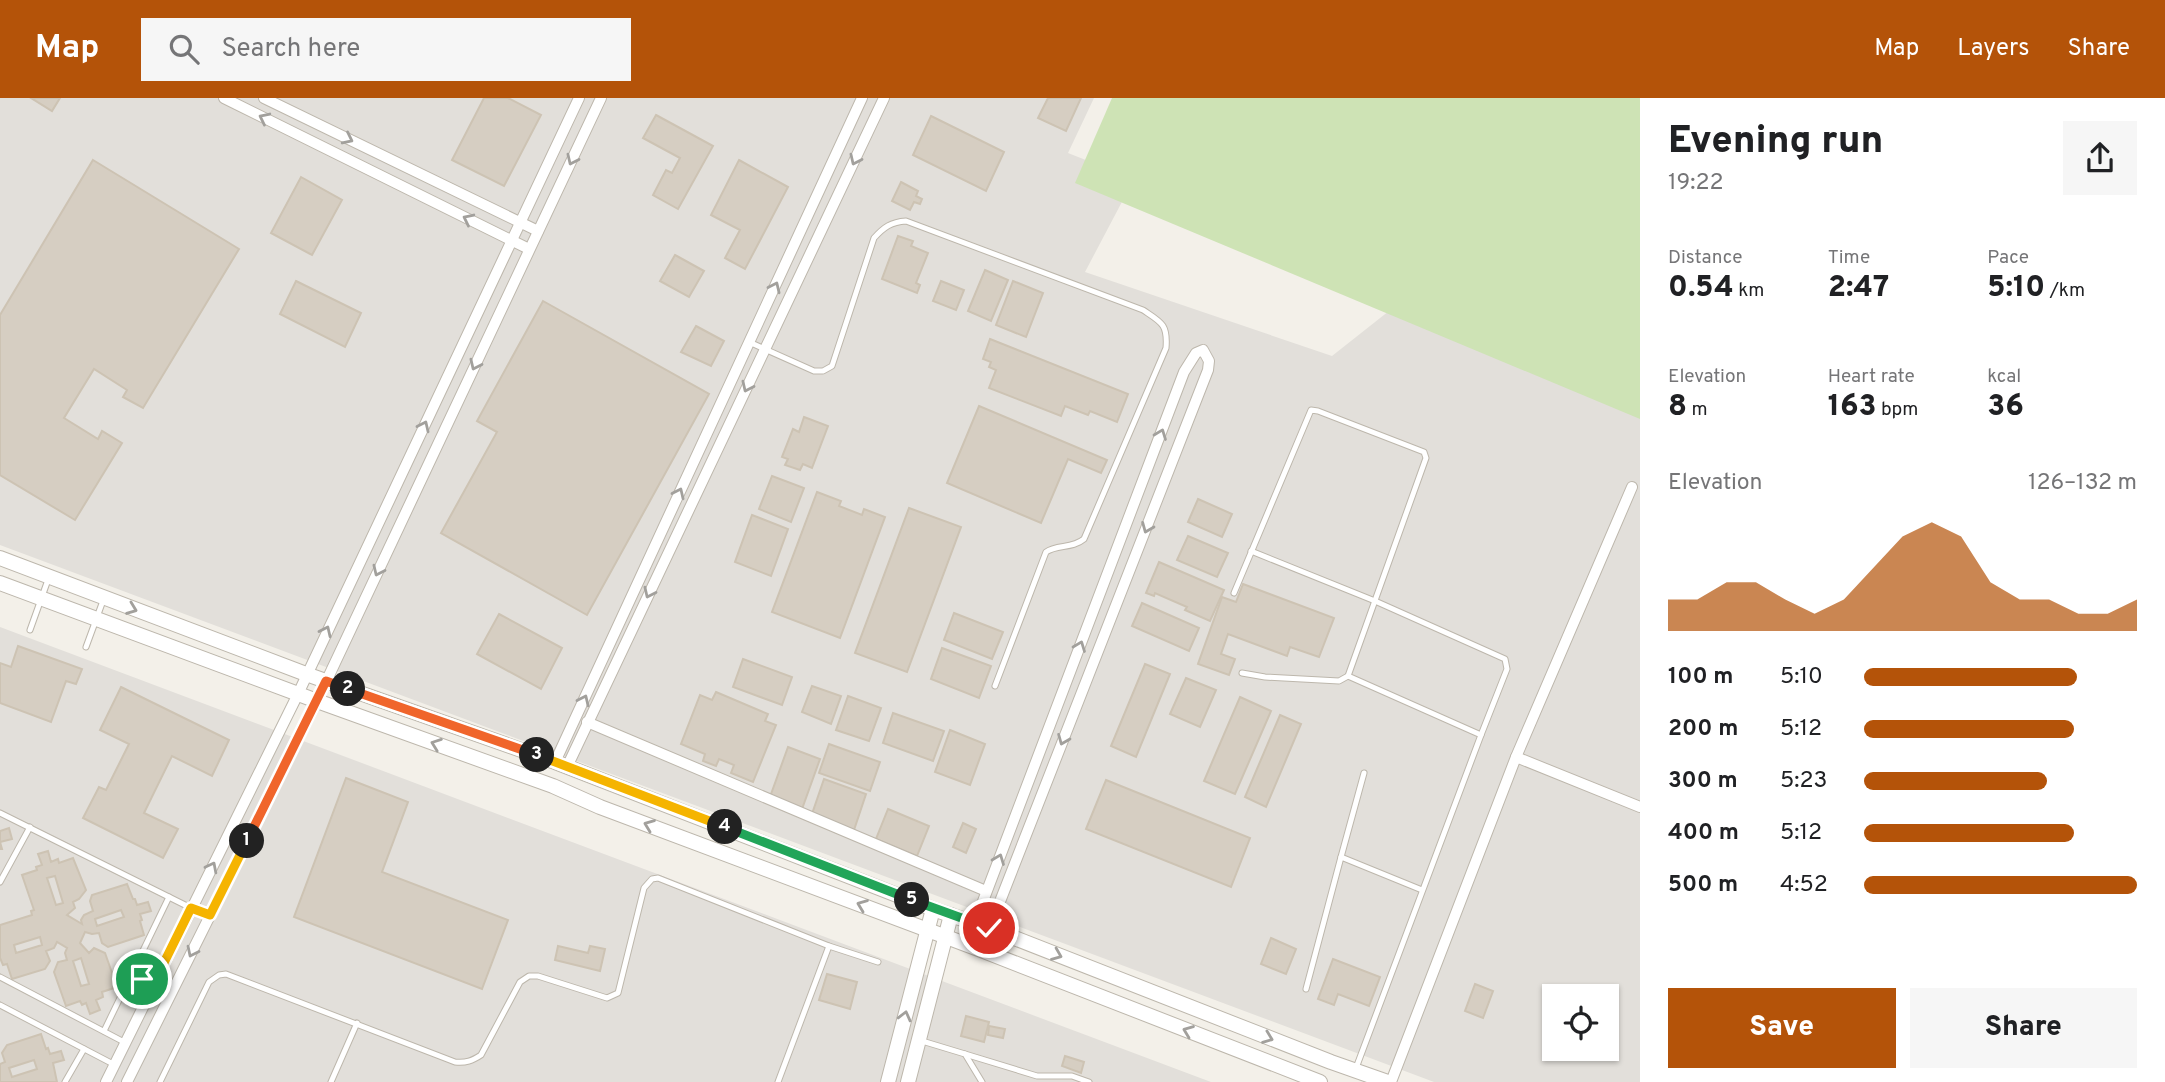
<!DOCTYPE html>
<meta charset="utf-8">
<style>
:root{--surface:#fff;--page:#f6f6f6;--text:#202124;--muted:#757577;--accent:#b45309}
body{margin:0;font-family:Overpass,sans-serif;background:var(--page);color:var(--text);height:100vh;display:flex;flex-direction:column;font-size:26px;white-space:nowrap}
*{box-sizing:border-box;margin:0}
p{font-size:23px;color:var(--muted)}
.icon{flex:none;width:38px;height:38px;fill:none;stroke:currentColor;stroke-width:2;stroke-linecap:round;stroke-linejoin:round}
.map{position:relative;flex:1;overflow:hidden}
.panel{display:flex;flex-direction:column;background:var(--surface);width:525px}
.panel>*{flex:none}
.buttons{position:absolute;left:1542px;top:886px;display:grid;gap:14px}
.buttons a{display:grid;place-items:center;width:77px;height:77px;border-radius:0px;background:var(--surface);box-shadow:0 2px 5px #0004;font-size:35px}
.pin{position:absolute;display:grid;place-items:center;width:60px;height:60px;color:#fff;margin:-30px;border:4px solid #fff;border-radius:50%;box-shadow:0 2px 7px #0007}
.km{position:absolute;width:35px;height:35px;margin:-18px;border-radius:50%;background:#222;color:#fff;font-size:19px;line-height:35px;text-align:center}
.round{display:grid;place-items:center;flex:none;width:74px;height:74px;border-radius:0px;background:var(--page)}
.summary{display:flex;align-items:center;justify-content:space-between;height:119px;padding:0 28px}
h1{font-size:38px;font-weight:800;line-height:52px}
.metrics{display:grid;grid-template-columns:repeat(3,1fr);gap:10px;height:119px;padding:7px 28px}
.metrics div{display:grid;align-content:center}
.metrics b{font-size:30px;font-weight:800}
.metrics small{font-size:19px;font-weight:400}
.metrics p{font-size:19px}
.chart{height:196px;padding:14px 28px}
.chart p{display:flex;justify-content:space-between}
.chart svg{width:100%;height:126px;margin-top:7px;fill:var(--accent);opacity:.7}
.cta{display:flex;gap:14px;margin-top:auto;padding:14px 28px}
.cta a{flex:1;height:80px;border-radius:0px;background:var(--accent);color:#fff;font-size:28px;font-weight:800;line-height:80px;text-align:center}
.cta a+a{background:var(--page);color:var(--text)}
ul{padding:0 28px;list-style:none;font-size:23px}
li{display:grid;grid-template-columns:112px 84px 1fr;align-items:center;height:52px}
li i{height:18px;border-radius:9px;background:var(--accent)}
header{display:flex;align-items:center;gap:42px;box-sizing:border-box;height:98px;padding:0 35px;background:var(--accent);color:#fff}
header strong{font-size:33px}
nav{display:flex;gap:38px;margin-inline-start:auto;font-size:24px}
.search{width:490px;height:63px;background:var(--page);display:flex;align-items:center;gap:18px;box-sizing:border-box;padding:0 24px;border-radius:0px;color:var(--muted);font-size:26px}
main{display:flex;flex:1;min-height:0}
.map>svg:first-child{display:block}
</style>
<header>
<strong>Map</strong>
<div class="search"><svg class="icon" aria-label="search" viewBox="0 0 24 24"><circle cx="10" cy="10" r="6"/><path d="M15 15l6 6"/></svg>Search here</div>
<nav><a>Map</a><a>Layers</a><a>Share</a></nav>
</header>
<main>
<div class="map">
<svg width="1640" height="984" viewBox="0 0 1640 984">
<rect width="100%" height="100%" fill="#f3f0e9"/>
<g fill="#e2dfda" fill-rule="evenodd">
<path d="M0 0H1094L1068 55 1134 81 1085 174 1332 258 1470 149 1640 169V984H1434L0 447ZM1554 898H1606V950H1554Z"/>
<polygon points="0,529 950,886 1211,984 0,984"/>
</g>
<polygon fill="#cee3b5" points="1112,0 1640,0 1640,321 1075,85"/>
<g fill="#d6cec2" stroke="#cdc3b3" stroke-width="2" fill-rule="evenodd">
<polygon points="31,0 60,0 52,13"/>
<polygon points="484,0 508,0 541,17 504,88 452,62"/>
<polygon points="1048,0 1081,0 1066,33 1038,20"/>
<polygon points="656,17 713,48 678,111 653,97 666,72 672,75 680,60 643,40"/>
<polygon points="931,18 1004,54 986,93 913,57"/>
<polygon points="93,62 239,151 143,310 123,299 127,292 94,271 64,320 98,341 102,333 122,345 75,422 0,377 0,217"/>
<polygon points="739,62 788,89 745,171 725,160 740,132 711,117"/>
<polygon points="301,79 342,102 312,157 271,135"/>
<polygon points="901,84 918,93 916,98 922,101 920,106 914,104 910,112 892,103"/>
<polygon points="898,138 913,143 911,148 928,155 916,185 920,187 917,195 882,181"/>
<polygon points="675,157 704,173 689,199 660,183"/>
<polygon points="985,172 1008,182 991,223 968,213"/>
<polygon points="296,183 361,215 345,249 280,216"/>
<polygon points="941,183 964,192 956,212 933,203"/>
<polygon points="1013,183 1043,195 1026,239 996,227"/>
<polygon points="543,203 709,296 587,517 441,435 497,334 477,323"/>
<polygon points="696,228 724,243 711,268 681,254"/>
<polygon points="990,241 1128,296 1117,324 1090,313 1088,317 1065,308 1061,318 989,290 996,272 989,269 991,264 983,261"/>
<polygon points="979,308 1107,362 1101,375 1068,361 1041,425 947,385"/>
<polygon points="804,319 828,328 812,370 803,366 800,372 785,367 788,361 782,359 793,331 799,334"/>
<polygon points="772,378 804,390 791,424 759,411"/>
<polygon points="817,394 841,403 839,408 862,417 864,411 885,419 840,540 772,514"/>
<polygon points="1198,401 1232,416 1222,439 1188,424"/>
<polygon points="909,410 961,429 907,574 855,555"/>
<polygon points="752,417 788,431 771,478 735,464"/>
<polygon points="1188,438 1228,455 1217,479 1177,462"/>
<polygon points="1159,464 1224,492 1210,523 1185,512 1187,509 1155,495 1154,498 1146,495"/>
<polygon points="1243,486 1334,520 1319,559 1290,549 1287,558 1228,536 1221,556 1235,561 1229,577 1198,566 1222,499 1236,504"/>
<polygon points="1142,505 1199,530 1189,553 1132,528"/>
<polygon points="954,515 1003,534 992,561 944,542"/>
<polygon points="499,516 562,550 541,591 477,556"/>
<polygon points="18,548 82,571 76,586 66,583 51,624 0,605 0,565 11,569"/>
<polygon points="942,550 991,568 979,600 931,581"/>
<polygon points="743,561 792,579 782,607 733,589"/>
<polygon points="1145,566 1170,576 1136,659 1111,648"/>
<polygon points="1186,580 1216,592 1200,629 1170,616"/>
<polygon points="812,588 841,598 831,626 802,614"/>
<polygon points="121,589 229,642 212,678 172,658 144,715 178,731 163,760 83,720 99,689 106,692 129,646 100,632"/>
<polygon points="716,594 768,616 765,623 776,627 753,684 731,675 734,667 719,661 716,668 703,663 705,656 681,646 700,597 712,602"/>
<polygon points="848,598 881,610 869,643 836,632"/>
<polygon points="1240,599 1271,613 1235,696 1204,683"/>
<polygon points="893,615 944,633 933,663 883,645"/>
<polygon points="1280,617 1301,626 1266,709 1245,699"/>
<polygon points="950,632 985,646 970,687 935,674"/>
<polygon points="829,646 880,664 870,693 819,675"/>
<polygon points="788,649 820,661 802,711 770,699"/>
<polygon points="346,680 408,704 382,774 508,822 482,891 294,819"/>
<polygon points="824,681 866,696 854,732 812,716"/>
<polygon points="1106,682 1250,740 1231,789 1086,731"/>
<polygon points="888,711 929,728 917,758 876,741"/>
<polygon points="963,725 976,731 966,755 953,749"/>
<polygon points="9,730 12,741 0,744 2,751 0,751 0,733"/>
<path d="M48 753 51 764 58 761 59 765 73 760 86 792 79 801 73 804 75 810 67 817 82 826 81 822 84 817 93 813 90 803 92 797 127 786 133 801H135L137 807 148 804 151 813 140 816 142 822 140 823 144 837 108 849 102 845 99 835 92 836 85 834 80 845 89 855 94 850 105 855 117 889 102 894 103 899 96 902 100 912 90 916 86 905 82 907 80 903 66 908 54 874 58 864 67 862 65 855 67 850 57 844 54 850 46 853 50 863 45 871 12 881 7 866 3 867 0 860V827L32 817 31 813 34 812 22 777 37 772 36 769 42 767 38 756ZM55 778 63 805 56 807 47 780ZM121 812 124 819 97 828 95 821ZM40 839 42 847 16 855 14 847ZM81 860 89 886 81 888 73 863Z"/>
<polygon points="1271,840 1296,851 1286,876 1261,866"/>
<polygon points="558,848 588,855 590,848 605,851 600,873 555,862"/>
<polygon points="1333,861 1380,879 1369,908 1338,896 1334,907 1318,901"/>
<polygon points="827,876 857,884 850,911 819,902"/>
<polygon points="1475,886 1493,893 1483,920 1465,913"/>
<polygon points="966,918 989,924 984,944 961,938"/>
<polygon points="989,928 1005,931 1003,940 988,937"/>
<path d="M41 936 46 951 48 950 50 956 61 953 64 962 53 965 57 984H0V966L5 964 2 955 7 947ZM34 962 37 971 12 979 9 970Z"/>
<polygon points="1065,958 1084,964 1081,975 1062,968"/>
</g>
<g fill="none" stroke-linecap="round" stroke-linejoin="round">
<defs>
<g id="service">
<path d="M749 244 814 273H823L832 268 874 140C884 129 891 124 906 123L1143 212C1161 224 1168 226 1166 250L1084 441C1072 451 1057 446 1046 454L995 588"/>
<polyline points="1251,453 1375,503 1505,561 1507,571 1481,637"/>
<polyline points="1234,495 1311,312 1318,313 1424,354 1426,360 1348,578 1481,637 1356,970"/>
<polyline points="30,532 49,479"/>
<polyline points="86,549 104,500"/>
<polyline points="1242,575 1265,579 1339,583 1348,578"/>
<polyline points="0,715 191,810"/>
<polyline points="1341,759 1364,675"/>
<polyline points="0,784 30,729"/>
<polyline points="132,875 153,887"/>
<polyline points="0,879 124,944"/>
<polyline points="1306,891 1341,759 1422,792"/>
<polyline points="0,907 115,967"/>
<polyline points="104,933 169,799"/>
<polyline points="922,943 965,956 982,984"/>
<polyline points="965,956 1037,978 1072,978 1089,984"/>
<polyline points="65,984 84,951"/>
<path d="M160 984 209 884 219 877 226 876 455 964C466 965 472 963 481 957L520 884 529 878H538L607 900 618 895 644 790 652 781 658 780 829 848 878 864"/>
<polyline points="331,984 357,925"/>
<polyline points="778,984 829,848"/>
</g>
<g id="minor">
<polyline points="224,0 529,151"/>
<polyline points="264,0 538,133"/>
<polyline points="587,624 986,793"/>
<polyline points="1516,659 1640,709"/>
<polyline points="555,664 862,0"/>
<polyline points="567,669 884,0"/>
<polyline points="966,848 1184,274 1196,255 1203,252 1209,263 1208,272 981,852"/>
<polyline points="106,984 298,596 579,0"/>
<polyline points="127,984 317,603 601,0"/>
<polyline points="1391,984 1516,659 1632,389"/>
</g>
<g id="tertiary">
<polyline points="0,460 306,576 555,664 933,811 989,830 1331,964 1388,984"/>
<polyline points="0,485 317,603 553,688 600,709 981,852 1320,984"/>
<polyline points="888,984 933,811"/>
<polyline points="908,984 951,817"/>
</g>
</defs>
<use href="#service" stroke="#bdb7ac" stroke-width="7"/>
<use href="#minor" stroke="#bdb7ac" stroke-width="12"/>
<use href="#tertiary" stroke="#bdb7ac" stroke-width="16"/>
<use href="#service" stroke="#fff" stroke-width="5"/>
<use href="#minor" stroke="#fff" stroke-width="10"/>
<use href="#tertiary" stroke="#fff" stroke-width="14"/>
</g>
<defs><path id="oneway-chevron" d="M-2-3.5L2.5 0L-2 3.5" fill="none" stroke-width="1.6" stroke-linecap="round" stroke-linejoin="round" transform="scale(1.75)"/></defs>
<g stroke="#a2a09c">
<use href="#oneway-chevron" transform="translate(264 20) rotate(-154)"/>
<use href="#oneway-chevron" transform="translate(348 41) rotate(26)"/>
<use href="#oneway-chevron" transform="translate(572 62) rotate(115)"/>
<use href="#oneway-chevron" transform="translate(855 62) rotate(115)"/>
<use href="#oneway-chevron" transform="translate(468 121) rotate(-154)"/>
<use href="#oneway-chevron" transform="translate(775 189) rotate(-65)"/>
<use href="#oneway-chevron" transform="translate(475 267) rotate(115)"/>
<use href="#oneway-chevron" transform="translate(747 289) rotate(115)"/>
<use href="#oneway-chevron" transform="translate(424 328) rotate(-65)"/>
<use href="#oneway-chevron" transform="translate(1161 336) rotate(-69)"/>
<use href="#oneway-chevron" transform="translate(679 395) rotate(-65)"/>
<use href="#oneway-chevron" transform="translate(1147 430) rotate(112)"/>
<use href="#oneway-chevron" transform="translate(378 473) rotate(115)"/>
<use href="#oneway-chevron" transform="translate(649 495) rotate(115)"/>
<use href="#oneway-chevron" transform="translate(132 511) rotate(21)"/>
<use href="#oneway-chevron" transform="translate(326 533) rotate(-65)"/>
<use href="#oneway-chevron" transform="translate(1080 548) rotate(-69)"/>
<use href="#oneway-chevron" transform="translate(584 602) rotate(-65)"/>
<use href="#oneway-chevron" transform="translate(1063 642) rotate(112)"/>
<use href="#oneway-chevron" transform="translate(436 646) rotate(-160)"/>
<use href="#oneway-chevron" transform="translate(649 727) rotate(-159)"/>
<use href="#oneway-chevron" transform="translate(999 761) rotate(-69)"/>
<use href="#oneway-chevron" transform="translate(212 769) rotate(-63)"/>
<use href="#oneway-chevron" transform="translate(862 807) rotate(-159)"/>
<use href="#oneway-chevron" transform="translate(192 854) rotate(116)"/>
<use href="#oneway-chevron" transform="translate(1057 857) rotate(22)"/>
<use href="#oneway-chevron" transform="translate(905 918) rotate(-76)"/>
<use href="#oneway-chevron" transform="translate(1188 933) rotate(-159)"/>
<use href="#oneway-chevron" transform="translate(1268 940) rotate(21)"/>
</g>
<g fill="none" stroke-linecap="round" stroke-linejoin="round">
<defs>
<polyline id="split-1" points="142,881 153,887 191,810 210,817 247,743"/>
<polyline id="split-2" points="247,743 326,583 348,591"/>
<polyline id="split-3" points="348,591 537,657"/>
<polyline id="split-4" points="537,657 725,729"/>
<polyline id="split-5" points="725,729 912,802"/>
<polyline id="split-6" points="912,802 989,830"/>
</defs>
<use href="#split-1" stroke="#fff" stroke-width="14"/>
<use href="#split-2" stroke="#fff" stroke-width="14"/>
<use href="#split-3" stroke="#fff" stroke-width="14"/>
<use href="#split-4" stroke="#fff" stroke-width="14"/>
<use href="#split-5" stroke="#fff" stroke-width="14"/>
<use href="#split-6" stroke="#fff" stroke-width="14"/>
<use href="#split-1" stroke="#f5b400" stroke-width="9"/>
<use href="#split-2" stroke="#f0652b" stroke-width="9"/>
<use href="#split-3" stroke="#f0652b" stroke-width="9"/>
<use href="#split-4" stroke="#f5b400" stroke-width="9"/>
<use href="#split-5" stroke="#22a559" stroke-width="9"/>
<use href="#split-6" stroke="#22a559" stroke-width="9"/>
</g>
</svg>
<div class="buttons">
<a><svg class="icon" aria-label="locate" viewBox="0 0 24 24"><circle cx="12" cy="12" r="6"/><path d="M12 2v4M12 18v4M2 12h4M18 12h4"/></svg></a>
</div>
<div class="pin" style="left:142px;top:881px;background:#1e9e55"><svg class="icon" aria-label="arrive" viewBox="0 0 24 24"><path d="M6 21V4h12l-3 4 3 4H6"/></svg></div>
<div class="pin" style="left:989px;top:830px;background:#d93025"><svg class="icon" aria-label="check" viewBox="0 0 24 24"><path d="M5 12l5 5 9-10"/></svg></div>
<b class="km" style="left:247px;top:743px">1</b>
<b class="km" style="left:348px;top:591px">2</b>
<b class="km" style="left:537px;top:657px">3</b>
<b class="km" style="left:725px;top:729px">4</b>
<b class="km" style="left:912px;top:802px">5</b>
</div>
<section class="panel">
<div class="summary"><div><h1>Evening run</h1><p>19:22</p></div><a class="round"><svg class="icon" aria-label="share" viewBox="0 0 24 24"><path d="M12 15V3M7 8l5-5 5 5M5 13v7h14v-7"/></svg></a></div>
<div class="metrics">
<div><p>Distance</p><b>0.54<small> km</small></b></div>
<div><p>Time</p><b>2:47</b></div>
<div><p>Pace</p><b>5:10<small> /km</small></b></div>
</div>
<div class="metrics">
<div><p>Elevation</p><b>8<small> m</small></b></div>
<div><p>Heart rate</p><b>163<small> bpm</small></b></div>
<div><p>kcal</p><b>36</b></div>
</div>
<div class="chart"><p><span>Elevation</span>126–132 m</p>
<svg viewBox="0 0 160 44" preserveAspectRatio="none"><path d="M0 44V33L10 33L20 27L30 27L40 33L50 38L60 33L70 22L80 11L90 6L100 11L110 27L120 33L130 33L140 38L150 38L160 33V44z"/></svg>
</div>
<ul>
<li><b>100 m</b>5:10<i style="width:78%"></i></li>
<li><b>200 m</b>5:12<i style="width:77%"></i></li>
<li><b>300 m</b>5:23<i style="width:67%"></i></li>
<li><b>400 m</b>5:12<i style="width:77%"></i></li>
<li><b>500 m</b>4:52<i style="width:100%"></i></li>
</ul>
<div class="cta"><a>Save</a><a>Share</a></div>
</section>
</main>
